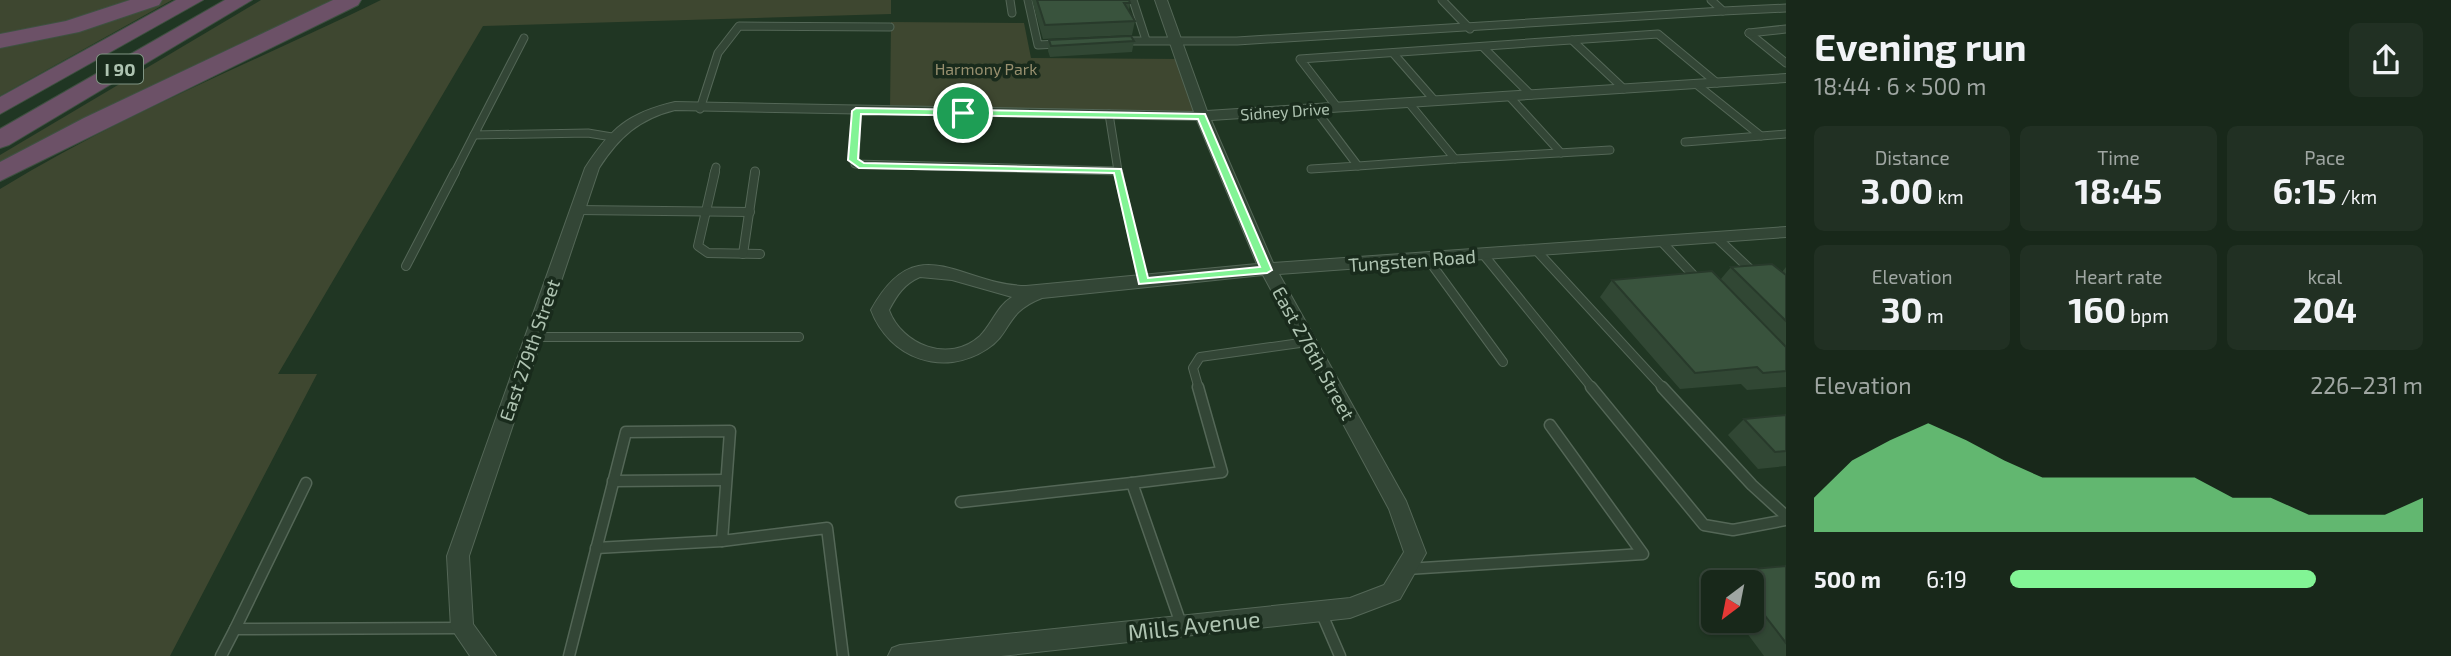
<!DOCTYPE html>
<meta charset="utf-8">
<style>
:root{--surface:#18281a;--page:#213023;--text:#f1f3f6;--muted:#9fa6a2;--line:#364439;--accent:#82f495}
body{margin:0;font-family:"Exo 2",sans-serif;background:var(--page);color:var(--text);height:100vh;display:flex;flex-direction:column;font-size:26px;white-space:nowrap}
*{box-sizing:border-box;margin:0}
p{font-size:23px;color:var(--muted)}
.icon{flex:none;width:38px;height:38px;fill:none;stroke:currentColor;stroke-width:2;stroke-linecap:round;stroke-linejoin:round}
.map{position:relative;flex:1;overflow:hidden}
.side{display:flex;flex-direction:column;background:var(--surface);width:665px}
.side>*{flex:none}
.needle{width:46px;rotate:212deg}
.fabs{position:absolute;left:1701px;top:570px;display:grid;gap:14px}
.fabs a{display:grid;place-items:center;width:63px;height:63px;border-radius:10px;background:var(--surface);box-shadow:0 2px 5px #0004,0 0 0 2px var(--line);font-size:35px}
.pin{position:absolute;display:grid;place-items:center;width:60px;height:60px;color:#fff;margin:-30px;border:4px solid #fff;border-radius:50%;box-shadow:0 2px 7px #0007}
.round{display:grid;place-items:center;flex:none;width:74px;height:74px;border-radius:10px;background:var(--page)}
.headline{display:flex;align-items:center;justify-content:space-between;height:119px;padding:0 28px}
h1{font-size:38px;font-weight:700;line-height:52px}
.metrics{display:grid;grid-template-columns:repeat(3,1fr);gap:10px;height:119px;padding:7px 28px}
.metrics div{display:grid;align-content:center;border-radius:10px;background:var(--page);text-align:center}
.metrics b{font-size:35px;font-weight:700}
.metrics small{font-size:19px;font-weight:400}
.metrics p{font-size:19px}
.chart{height:196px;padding:14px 28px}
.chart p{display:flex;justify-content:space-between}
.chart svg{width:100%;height:126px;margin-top:7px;fill:var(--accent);opacity:.7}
ul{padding:0 28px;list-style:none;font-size:23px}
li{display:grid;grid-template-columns:112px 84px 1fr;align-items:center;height:52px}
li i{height:18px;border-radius:9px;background:var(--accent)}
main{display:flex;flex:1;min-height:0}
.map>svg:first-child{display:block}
</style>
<main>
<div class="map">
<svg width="1786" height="656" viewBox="0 0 1786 656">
<rect width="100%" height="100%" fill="#203623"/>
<g fill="#3e4730">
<polygon points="0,0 141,0 61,26 0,37"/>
<polygon points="161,0 172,0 0,96 0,43"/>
<polygon points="261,0 339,0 0,167 0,155"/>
<path d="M381 0H891V14L483 26 278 374H317L170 656H0V189C120 115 254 62 381 0Z"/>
<polygon points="891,22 1024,23 1031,58 1181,59 1202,116 890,111"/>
</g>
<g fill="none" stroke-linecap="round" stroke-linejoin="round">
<defs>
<g id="lane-far2">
<polyline points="1010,0 1012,13"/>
<polyline points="1028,0 1038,45 1058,44"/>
<polyline points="1133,0 1146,40"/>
<polyline points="1442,0 1470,29"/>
<polyline points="1711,0 1723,11 1786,8"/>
<polyline points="1749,33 1786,63"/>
<polyline points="1749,33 1786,29"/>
<polyline points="524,38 474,135 588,133 612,137"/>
<polyline points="1572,40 1624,89"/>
<polyline points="1124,41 1237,41 1723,11"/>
<polyline points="1483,47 1531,95"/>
<polyline points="1393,53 1435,101"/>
<polyline points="1696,84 1761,136 1786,134"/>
<polyline points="1509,96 1561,153"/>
<polyline points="1337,107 1300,59 1658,34 1717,83"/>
<polyline points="700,109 718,53 739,26 890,27"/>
<polyline points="857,111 855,164 1118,171 1119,174"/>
<polyline points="1109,114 1118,171"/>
<polyline points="1685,142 1761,136"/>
<polyline points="1455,159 1610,150"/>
<polyline points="1358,166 1455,159 1409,103"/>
<polyline points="1311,169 1358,166 1315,109"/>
<polyline points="454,174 474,135"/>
<polyline points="714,174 716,167"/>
<polyline points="755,174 755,171"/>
</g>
<g id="lane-far1">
<polyline points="715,172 698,246 708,253 760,254"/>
<polyline points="1118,172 1143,282"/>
<polyline points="578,210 750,212"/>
<polyline points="1716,237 1753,272"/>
<polyline points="1661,241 1698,280"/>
<polyline points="1536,250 1664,389"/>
<polyline points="743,254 755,172"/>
<polyline points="1483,254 1593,389"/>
<polyline points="1427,258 1503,362"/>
<polyline points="406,266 455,172"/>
<polyline points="534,337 799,337"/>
<polyline points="1199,389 1193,368 1200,357 1307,342"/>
</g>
<g id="lane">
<polyline points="1591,387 1704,525 1733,530 1786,520"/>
<polyline points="1662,387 1752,485 1786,516"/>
<polyline points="613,481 725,480"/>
<polyline points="961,502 1132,483"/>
<polyline points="596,548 722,541"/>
<polyline points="1407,569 1643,554 1550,425"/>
<polyline points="1321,612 1340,656"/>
<polyline points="1181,624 1132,483 1222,472 1198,387"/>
<polyline points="235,629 306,483"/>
<polyline points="221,656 235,629 460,628"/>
<polyline points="569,656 626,432 730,431 722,541 827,528 843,656"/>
</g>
<path id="street" d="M1155 0H1167L1207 111 1786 74V82L1211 120 1273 263 1786 227V237L1279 274 1406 501 1426 553 1400 599 1350 618 1001 656H888L892 648 900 645 1350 598 1384 585 1404 552 1389 509 1263 275 1042 298C1004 313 1013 332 987 349 943 378 889 358 871 310 917 226 960 285 1026 286L1257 264 1197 120 675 110C639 119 619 137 599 168L469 556 473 624 496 656H470L451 628 447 556 585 168C611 128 628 113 675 102L1194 112ZM920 277 952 280 1012 297C997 306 992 324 980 336 949 364 902 345 889 310 897 295 904 284 920 277Z"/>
<g id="highway">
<polygon points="130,0 162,0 159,5 79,32 0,48 0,34 66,21"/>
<polygon points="176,0 203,0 0,114 0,97"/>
<polygon points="225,0 252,0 9,145 0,148 0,129"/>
<polygon points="333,0 361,0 358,5 0,181 0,162 84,118"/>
</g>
</defs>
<use href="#lane-far2" stroke="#546757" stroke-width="9"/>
<use href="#lane-far1" stroke="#546757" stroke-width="10"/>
<use href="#lane" stroke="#546757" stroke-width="13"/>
<use href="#street" stroke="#546757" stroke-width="2"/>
<use href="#highway" stroke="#3e5141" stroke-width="2"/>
<use href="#lane-far2" stroke="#334636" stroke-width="7"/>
<use href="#lane-far1" stroke="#334636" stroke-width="8"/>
<use href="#lane" stroke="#334636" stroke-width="10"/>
<use href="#street" fill="#334636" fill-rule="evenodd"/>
<use href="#highway" fill="#6c5167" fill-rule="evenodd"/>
</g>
<g fill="#314734">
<polygon points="1032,0 1129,0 1130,3 1129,11 1135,21 1132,35 1043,39"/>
<polygon points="1049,40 1134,41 1132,52 1050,57 1048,51"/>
<polygon points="1731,267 1782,272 1786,267 1786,387 1747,390 1741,384 1680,389 1600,297 1612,280 1720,280"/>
<polygon points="1786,415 1786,466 1758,469 1728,435 1744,419"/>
<polygon points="1786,566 1786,656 1764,656 1738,621 1752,621 1752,583 1717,583 1731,571"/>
</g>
<g fill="#39533d" stroke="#283a2b" stroke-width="2">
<polygon points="1037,0 1129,0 1130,3 1124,3 1135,21 1045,25"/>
<polygon points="1131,36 1134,41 1051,46 1049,40"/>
<polygon points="1772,264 1786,275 1786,321 1731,267"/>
<polygon points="1712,271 1786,347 1786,371 1763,373 1757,367 1695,373 1612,280"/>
<polygon points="1786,415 1786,451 1775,452 1744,419"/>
<polygon points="1786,566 1786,643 1752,599 1752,583 1740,583 1731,571"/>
</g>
<path fill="#82f495" stroke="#fff" stroke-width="2" fill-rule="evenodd" d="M856 108 1205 114 1272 270 1267 273 1139 284 1114 173 859 168 848 160 852 111ZM861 114 1198 119 1260 267 1148 278 1121 169 864 163 858 159Z"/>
<g text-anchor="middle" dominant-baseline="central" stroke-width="7" stroke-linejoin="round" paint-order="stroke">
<g font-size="16" fill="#978f6e" stroke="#192b1c">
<text x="986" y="68">Harmony Park</text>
</g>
<g font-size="16" fill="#aec3b1" stroke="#192b1c">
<text transform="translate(1285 111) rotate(-4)">Sidney Drive</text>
</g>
<rect fill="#192b1c" stroke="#819584" stroke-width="2" x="97" y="54.5" width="46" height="29" rx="5"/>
<g font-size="18" font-weight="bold" fill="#aec3b1">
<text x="120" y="69">I 90</text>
</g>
<g font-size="19" fill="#aec3b1" stroke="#192b1c">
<text transform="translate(1412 260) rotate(-4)">Tungsten Road</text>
<text transform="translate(529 350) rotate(-71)">East 279th Street</text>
<text transform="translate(1314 353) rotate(61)">East 276th Street</text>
</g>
<g font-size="23" fill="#aec3b1" stroke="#192b1c">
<text transform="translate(1194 625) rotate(-6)">Mills Avenue</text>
</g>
</g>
</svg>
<div class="fabs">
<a><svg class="needle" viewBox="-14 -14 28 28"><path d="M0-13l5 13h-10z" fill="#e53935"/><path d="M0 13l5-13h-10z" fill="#9fa6a2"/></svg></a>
</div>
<div class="pin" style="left:963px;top:113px;background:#1e9e55"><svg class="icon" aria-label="arrive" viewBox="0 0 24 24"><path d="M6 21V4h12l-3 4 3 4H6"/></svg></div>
</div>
<section class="side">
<div class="headline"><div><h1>Evening run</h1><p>18:44 · 6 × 500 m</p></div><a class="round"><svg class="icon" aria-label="share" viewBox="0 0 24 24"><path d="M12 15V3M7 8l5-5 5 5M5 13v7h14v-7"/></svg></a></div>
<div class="metrics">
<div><p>Distance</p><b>3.00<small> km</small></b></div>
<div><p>Time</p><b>18:45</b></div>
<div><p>Pace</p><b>6:15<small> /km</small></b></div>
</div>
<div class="metrics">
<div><p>Elevation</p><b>30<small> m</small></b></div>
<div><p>Heart rate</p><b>160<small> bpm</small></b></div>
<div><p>kcal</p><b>204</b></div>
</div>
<div class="chart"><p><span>Elevation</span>226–231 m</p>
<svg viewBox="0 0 160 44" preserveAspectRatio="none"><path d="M0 44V32L10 19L20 12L30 6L40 12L50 19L60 25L70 25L80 25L90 25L100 25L110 32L120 32L130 38L140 38L150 38L160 32V44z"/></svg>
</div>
<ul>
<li><b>500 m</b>6:19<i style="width:74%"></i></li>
</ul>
</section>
</main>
